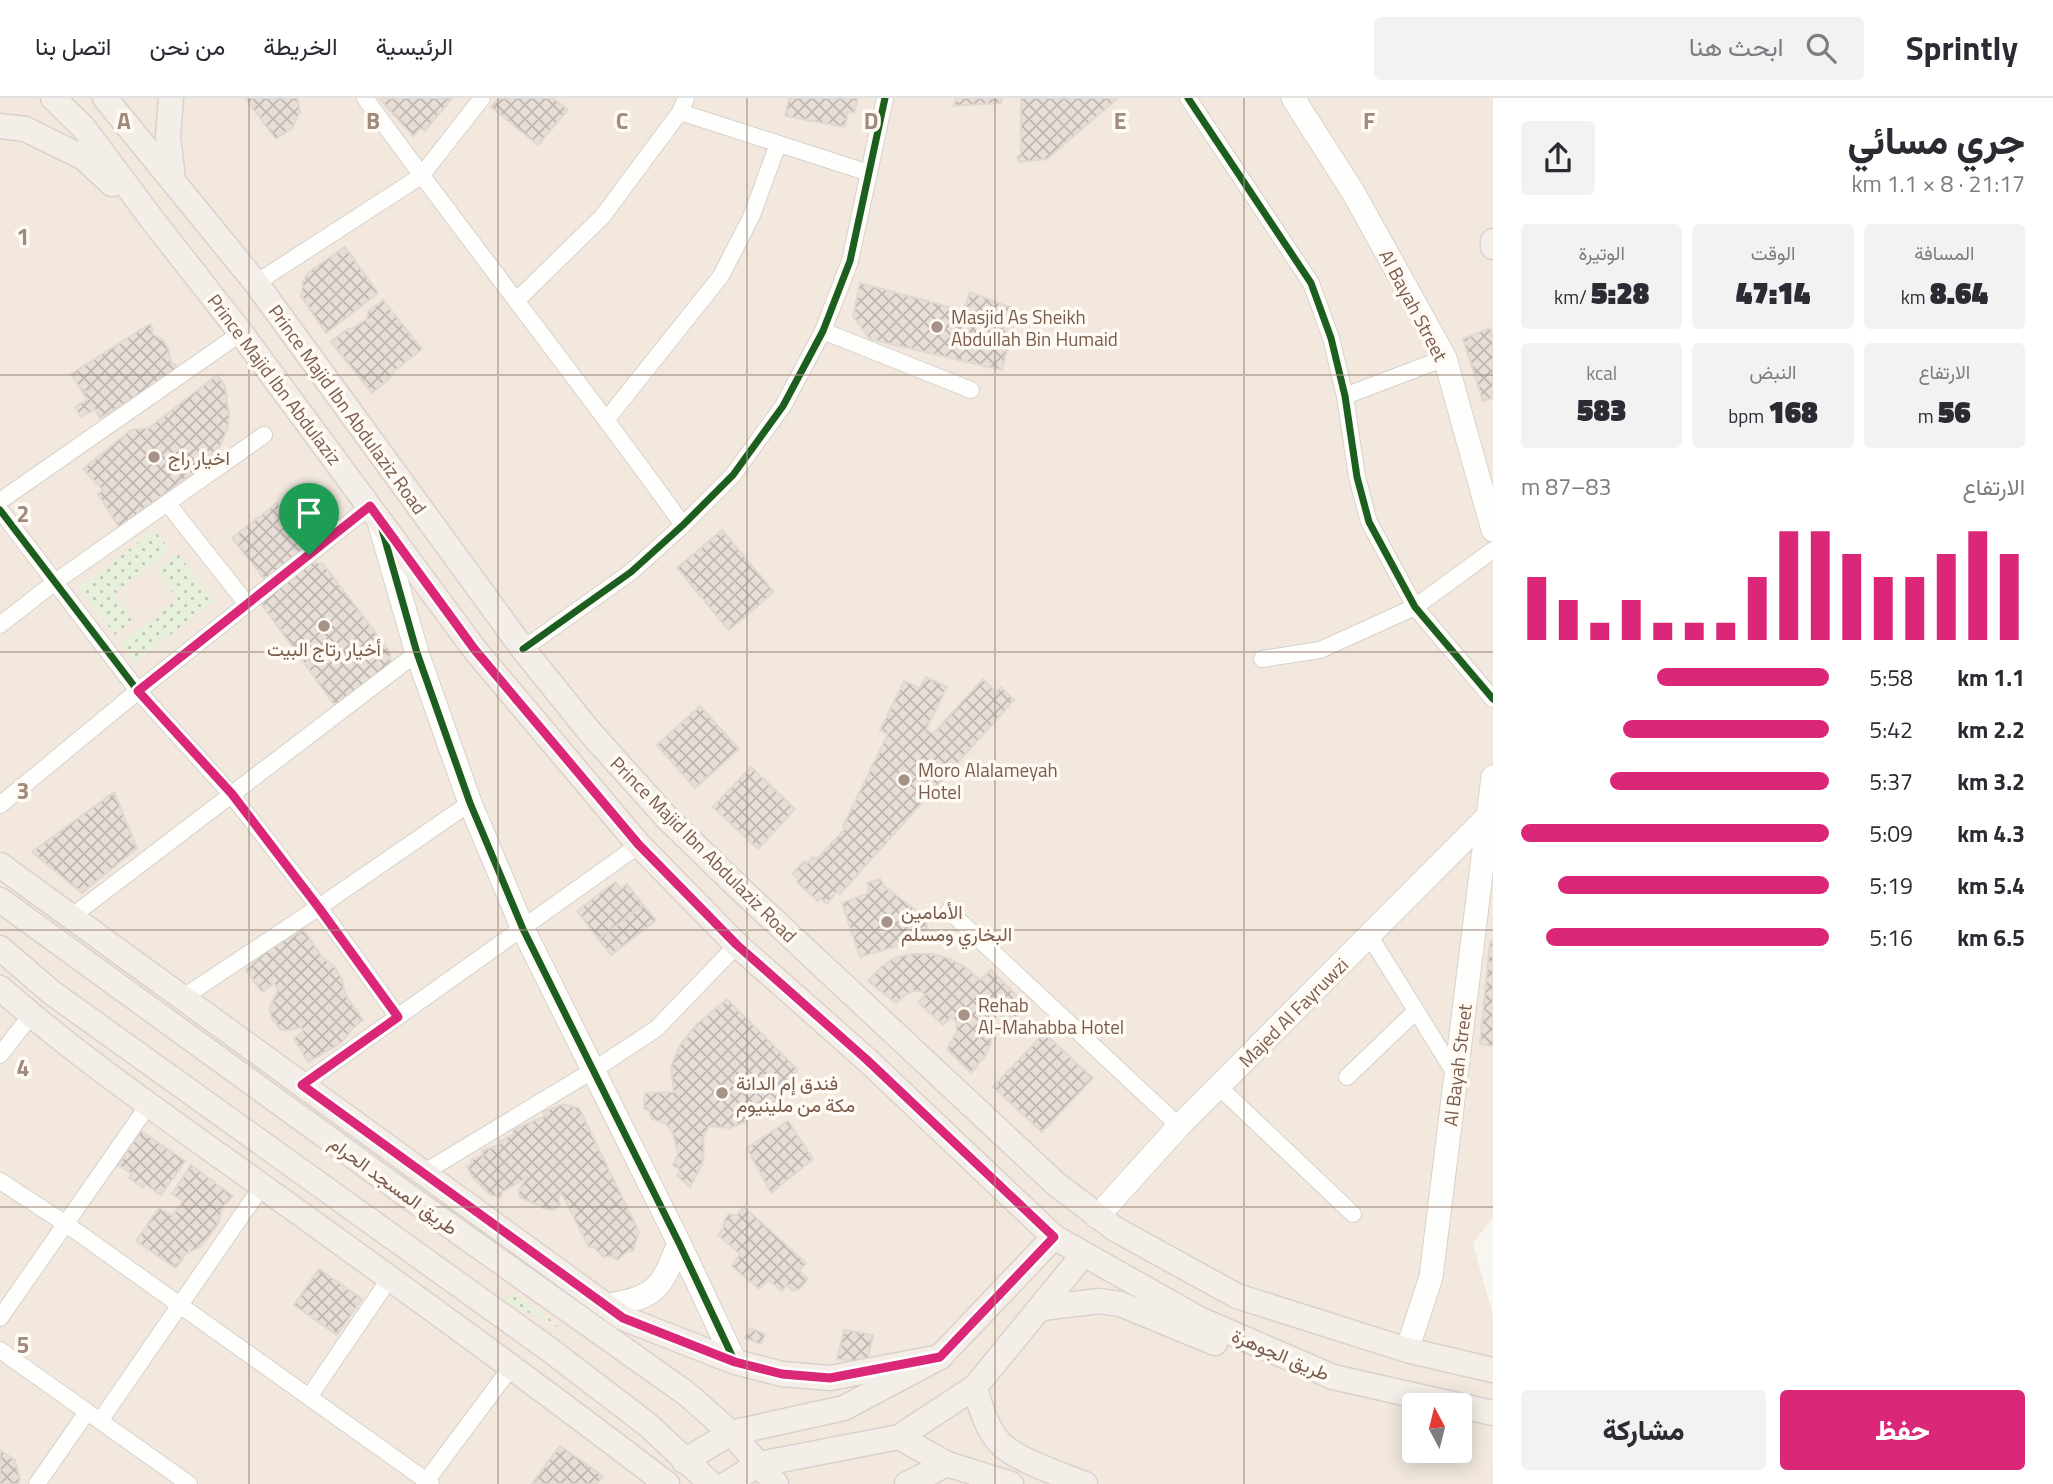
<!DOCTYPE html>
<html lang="ar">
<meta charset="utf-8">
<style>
:root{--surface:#fff;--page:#f2f2f3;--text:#2b2b33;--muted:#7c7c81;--line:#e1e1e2;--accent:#db2777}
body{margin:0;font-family:"Titillium Web",Vazirmatn,sans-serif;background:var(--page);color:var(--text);direction:rtl;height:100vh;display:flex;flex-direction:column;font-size:26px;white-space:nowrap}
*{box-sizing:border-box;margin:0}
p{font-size:23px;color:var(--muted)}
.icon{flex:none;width:38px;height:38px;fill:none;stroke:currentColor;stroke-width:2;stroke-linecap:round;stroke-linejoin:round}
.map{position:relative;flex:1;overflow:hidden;direction:ltr}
.panel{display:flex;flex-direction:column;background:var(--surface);width:560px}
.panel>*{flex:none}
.needle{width:46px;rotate:353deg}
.tools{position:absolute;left:1402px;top:1295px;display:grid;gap:14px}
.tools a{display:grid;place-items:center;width:70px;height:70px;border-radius:7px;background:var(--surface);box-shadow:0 4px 18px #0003;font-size:35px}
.pin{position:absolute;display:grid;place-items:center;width:60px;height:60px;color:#fff;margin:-72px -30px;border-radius:50% 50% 50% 0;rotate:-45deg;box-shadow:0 0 7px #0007}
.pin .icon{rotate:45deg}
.round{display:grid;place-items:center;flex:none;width:74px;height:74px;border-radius:7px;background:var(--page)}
.head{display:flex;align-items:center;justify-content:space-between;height:119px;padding:0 28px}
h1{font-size:38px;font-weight:800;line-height:52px}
.metrics{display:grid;grid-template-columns:repeat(3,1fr);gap:10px;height:119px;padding:7px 28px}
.metrics div{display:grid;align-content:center;border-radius:7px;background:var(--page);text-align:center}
.metrics b{font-size:30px;font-weight:800}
.metrics small{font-size:19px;font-weight:400}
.metrics p{font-size:19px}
.chart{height:196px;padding:14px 28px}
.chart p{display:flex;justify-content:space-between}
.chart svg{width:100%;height:126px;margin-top:7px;stroke:var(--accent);stroke-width:6}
.primary-button{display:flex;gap:14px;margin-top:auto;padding:14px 28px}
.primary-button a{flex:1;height:80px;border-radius:7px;background:var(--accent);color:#fff;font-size:28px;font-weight:800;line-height:80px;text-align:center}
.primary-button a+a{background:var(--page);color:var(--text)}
ul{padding:0 28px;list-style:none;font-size:23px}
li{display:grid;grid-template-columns:112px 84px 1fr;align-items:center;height:52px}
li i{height:18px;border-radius:9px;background:var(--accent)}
header{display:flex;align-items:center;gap:42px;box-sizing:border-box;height:98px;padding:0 35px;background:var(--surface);border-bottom:2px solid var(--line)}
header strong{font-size:33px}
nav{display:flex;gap:38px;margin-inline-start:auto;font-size:24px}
.search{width:490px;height:63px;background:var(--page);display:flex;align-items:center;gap:18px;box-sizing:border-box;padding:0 24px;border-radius:7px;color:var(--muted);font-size:26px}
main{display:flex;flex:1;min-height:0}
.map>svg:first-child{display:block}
</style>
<header>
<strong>Sprintly</strong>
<div class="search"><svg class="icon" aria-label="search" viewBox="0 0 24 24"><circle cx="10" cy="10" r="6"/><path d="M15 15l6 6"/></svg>ابحث هنا</div>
<nav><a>الرئيسية</a><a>الخريطة</a><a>من نحن</a><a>اتصل بنا</a></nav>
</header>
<main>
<section class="panel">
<div class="head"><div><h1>جري مسائي</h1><p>21:17 · 8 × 1.1 km</p></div><a class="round"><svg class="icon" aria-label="share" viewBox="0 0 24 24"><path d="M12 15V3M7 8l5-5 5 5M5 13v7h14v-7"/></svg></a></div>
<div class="metrics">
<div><p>المسافة</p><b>8.64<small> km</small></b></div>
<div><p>الوقت</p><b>47:14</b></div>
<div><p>الوتيرة</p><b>5:28<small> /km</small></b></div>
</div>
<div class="metrics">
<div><p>الارتفاع</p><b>56<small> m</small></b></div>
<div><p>النبض</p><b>168<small> bpm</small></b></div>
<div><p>kcal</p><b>583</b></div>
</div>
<div class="chart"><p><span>الارتفاع</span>83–87 m</p>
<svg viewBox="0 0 160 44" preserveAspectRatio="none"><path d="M5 44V22M15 44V30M25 44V38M35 44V30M45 44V38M55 44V38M65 44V38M75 44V22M85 44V6M95 44V6M105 44V14M115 44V22M125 44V22M135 44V14M145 44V6M155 44V14"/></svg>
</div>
<ul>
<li><b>1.1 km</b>5:58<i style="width:56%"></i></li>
<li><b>2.2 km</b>5:42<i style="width:67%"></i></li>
<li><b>3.2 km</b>5:37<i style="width:71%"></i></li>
<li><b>4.3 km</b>5:09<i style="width:100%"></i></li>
<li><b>5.4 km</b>5:19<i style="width:88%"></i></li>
<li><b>6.5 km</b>5:16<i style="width:92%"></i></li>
</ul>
<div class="primary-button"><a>حفظ</a><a>مشاركة</a></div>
</section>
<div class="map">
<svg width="1493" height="1386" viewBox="0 0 1493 1386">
<defs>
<pattern id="grass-dots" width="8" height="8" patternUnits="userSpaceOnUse" patternTransform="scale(1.75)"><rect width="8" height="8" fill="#e7f0db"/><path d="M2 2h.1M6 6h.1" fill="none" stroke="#c0c6b4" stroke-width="1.8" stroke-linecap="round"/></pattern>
<pattern id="building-cross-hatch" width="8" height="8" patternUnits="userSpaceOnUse" patternTransform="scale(1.75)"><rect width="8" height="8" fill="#e6ded7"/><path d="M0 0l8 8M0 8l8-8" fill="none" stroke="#bfb7b1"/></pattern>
</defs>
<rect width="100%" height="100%" fill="#f9f5f0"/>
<path fill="#f2e8de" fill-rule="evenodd" d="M0 0H1493V1119L1473 1146 1493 1217V1386H0ZM1414 1307H1460V1353H1414Z"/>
<g fill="url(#grass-dots)">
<polygon points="154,432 170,452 114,496 134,522 115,537 79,490"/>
<polygon points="178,456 214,503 135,564 121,545 178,501 156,473"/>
<polygon points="512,1194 565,1232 505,1203"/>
</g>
<g fill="url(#building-cross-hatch)" stroke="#e2d8d2" stroke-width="2">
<polygon points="245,0 297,0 300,13 292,30 276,41"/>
<polygon points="379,0 452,0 425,33 421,30 413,38"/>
<polygon points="499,0 553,0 568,12 538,47 491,9"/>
<polygon points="789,0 858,0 854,15 848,14 845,29 785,18"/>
<polygon points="956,0 1002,0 1001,5 954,8"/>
<polygon points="1021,0 1118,0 1047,61 1019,64 1017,59 1021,56"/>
<polygon points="345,149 378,195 326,235 301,198 303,183 309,174"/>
<polygon points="860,185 964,213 970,194 1017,212 1002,272 870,241 853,218"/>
<polygon points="383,202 422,251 394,273 389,281 372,295 331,244 349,230 352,231 367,221 368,214"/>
<polygon points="150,226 153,231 152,236 163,242 168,250 171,265 176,267 176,274 100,320 95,311 81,319 75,309 87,302 83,296 93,290 83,295 71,276"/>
<polygon points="1490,230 1493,238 1493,300 1483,303 1463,241"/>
<polygon points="217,277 225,288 229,318 228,329 220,348 200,370 119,429 98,396 103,392 83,371 131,332 149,330"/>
<polygon points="277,405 311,448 266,483 232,440"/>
<polygon points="722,432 774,494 729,532 677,470"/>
<polygon points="311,464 323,466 390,554 391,570 336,609 258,501"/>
<polygon points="926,579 947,589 926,631 933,636 983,581 996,594 1001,589 1014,602 840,796 837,793 827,806 820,800 818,803 797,784 799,781 792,776 804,763 807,765 813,759 817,761 845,731 843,728 888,636 880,632 904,583 920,590"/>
<polygon points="700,608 739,651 695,690 657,647"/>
<polygon points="751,669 795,711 758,751 713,709"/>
<polygon points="114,694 137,750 82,795 32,754"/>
<polygon points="880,781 885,789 925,819 927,829 918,842 860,859 842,805 869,795 867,785"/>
<polygon points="615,784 621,791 627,786 643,807 599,841 577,813"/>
<polygon points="643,807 656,822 611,857 599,841"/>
<polygon points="303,831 322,859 334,868 342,881 345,896 363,922 353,930 341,945 308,964 294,940 303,934 301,929 291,932 281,932 273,922 269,911 278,892 274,885 262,894 246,872 269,850 280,843 292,839"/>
<polygon points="1493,842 1493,948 1480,946 1490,843"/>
<polygon points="912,856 932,856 950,861 965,869 980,882 991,872 1027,908 1010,927 998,915 994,919 991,944 985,958 971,975 947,951 957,933 956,923 951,919 943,927 918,904 925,897 921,893 913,893 905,897 896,905 868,883 880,870 894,860"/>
<polygon points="727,901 798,972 778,1000 761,1017 730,1030 709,1028 703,1039 704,1053 702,1067 690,1089 677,1078 680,1072 673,1067 678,1056 673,1035 665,1025 652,1021 649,1013 644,1010 645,995 674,994 671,969 680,947 697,926"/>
<polygon points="1044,935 1093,980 1042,1034 993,989"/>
<polygon points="563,1006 579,1010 639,1134 633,1153 628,1153 617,1162 612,1158 603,1159 594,1149 589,1149 561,1094 558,1100 560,1107 554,1112 543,1110 520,1099 519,1093 526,1080 502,1094 501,1099 491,1097 472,1079 467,1068 472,1066 471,1062 483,1057 482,1053 499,1047 500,1043 514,1036 513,1032 545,1018 543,1014"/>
<polygon points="788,1023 813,1061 771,1095 747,1050"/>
<polygon points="141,1033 185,1063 161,1097 145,1086 143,1090 129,1080 132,1076 118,1067"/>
<polygon points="191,1067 233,1098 223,1108 218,1126 200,1149 186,1155 176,1170 136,1143 159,1110 172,1118 183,1103 172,1096"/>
<polygon points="744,1109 806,1165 799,1173 807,1180 805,1185 799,1191 792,1193 787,1186 782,1193 768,1182 759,1191 732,1168 740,1156 718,1137 723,1131 725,1121 729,1116 737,1117"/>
<polygon points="319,1171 362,1201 337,1237 294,1207"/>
<polygon points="750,1230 765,1236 761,1246 745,1240"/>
<polygon points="844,1232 873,1237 867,1264 837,1261"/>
<polygon points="560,1348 603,1378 597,1386 532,1386"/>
<polygon points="0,1352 15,1362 20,1382 18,1386 0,1386"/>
</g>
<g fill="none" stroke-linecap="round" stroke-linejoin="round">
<defs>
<g id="street">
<path d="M365 0C469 144 580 283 683 427"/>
<polyline points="1188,0 1311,185 1331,240 1345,298 1357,379 1369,424 1415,509 1493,601"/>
<polyline points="680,14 869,75"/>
<polyline points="256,185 421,78 482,0"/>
<polyline points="516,203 602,119 680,14 686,0"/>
<polyline points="823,233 971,292"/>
<polyline points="1345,298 1445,260"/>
<polyline points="607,321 721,178 752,117 778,46"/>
<polyline points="0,403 241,235"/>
<polyline points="168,406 247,506"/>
<polyline points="0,412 138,593 231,696 319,809 398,919"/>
<polyline points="0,527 55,484 264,337"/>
<polyline points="523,551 631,474 683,427 733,377 783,308 823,233 850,163 885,0"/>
<polyline points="1262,561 1320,552 1415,509 1493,452"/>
<polyline points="0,707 138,593 370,408"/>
<polyline points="949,813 1179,1028"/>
<polyline points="71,819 417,555"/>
<polyline points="1369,837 1456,977"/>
<polyline points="182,900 319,809 470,705"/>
<polyline points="0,957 31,917"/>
<polyline points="1347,979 1416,913"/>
<polyline points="302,987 639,747"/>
<polyline points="1219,989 1353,1116"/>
<polyline points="423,1075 592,973 656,931 737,847"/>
<polyline points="0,1083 66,1126 431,1386"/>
<polyline points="0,1220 149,1006"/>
<polyline points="0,1252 189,1386"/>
<polyline points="309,1299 390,1180"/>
<polyline points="100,1323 262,1088"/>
<polyline points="37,1386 87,1314"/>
<polyline points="424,1386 512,1268"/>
</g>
<g id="secondary">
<polyline points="1293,0 1353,94 1445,260 1493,432"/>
<polyline points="380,427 417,555 470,705 523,831 679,1145 735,1264"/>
<polyline points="1097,1119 1179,1028 1493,713"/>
<path d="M606 1208C658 1198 660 1192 679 1145"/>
<polyline points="1407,1252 1431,1179 1493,679"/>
</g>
<g id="primary">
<polyline points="53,0 83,29 154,124 241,235 475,552 639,747 737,847 866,961 1054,1139 1199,1221 1333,1279 1493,1315"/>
<polyline points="105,0 256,185 523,551 589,633 667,720 737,788 1055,1085 1115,1131 1237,1198 1407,1252 1493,1272"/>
<polyline points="171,0 168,39 173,81"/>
<polyline points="0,28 25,31 84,60 112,86"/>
<polyline points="1493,143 1493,149"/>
<polyline points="0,767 623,1220 735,1264 782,1276 830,1280 940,1259"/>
<polyline points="0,802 419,1106 687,1296 731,1335 776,1386"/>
<polyline points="0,850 51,894 550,1252 648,1327 711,1386"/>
<path d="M0 890C82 962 173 1024 262 1088 398 1186 534 1284 667 1386"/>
<polyline points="1042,1210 1099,1203 1120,1206 1215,1245"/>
<path d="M975 1289C980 1308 986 1330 1000 1345 1016 1362 1062 1377 1085 1386"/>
<polyline points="899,1339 947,1366 1011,1386"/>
<polyline points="684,1363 731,1335 844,1310 940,1259 1054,1139"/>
<polyline points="727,1386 759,1366 899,1339 975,1289 1084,1156"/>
<polyline points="907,1386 947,1366"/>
</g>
</defs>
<use href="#street" stroke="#d7d1cb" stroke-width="18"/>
<use href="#secondary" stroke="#d9d2cb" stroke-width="25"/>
<use href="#primary" stroke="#dad1cc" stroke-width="27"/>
<use href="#street" stroke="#fefefd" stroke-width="16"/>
<use href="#secondary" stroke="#fefefd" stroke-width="23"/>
<use href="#primary" stroke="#f3eee8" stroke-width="24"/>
<defs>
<g id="cycleway">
<polyline points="1188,0 1311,185 1331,240 1345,298 1357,379 1369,424 1415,509 1493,601"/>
<polyline points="0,412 138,593 231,696 319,809 398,919"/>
<polyline points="378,417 417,555 470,705 523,831 679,1145 735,1264"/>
<polyline points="523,551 631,474 683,427 733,377 783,308 823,233 850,163 885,0"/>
</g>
</defs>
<use href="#cycleway" stroke="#fffaf3" stroke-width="11"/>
<use href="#cycleway" stroke="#1b5e20" stroke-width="7"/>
</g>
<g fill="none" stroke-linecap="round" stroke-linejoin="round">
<defs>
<polygon id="route" points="370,408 475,552 639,747 737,847 866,961 1054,1139 940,1259 830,1280 782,1276 735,1264 623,1220 302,987 398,919 319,810 232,696 138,593"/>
</defs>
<use href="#route" stroke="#fff" stroke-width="14"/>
<use href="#route" stroke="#db2777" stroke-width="9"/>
</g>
<path fill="none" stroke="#9f8a7d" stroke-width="2" stroke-opacity="0.55" d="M249 0V1386M498 0V1386M747 0V1386M995 0V1386M1244 0V1386M0 277H1493M0 554H1493M0 832H1493M0 1109H1493"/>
<g fill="#a69286" stroke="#fffaf3" stroke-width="2.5">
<circle cx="937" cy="229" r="7"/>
<circle cx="154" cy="359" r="7"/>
<circle cx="324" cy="528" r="7"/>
<circle cx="904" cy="682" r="7"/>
<circle cx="887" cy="824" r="7"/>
<circle cx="964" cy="917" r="7"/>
<circle cx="722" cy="995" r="7"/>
</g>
<g text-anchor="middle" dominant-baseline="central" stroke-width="7" stroke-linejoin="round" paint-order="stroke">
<g font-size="19" fill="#7a5c4d" stroke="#fffaf3">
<text transform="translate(1414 207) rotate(62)">Al Bayah Street</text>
<text transform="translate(275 281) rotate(53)">Prince Majid Ibn Abdulaziz</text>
<text transform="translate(348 311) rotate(54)">Prince Majid Ibn Abdulaziz Road</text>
<text transform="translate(704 751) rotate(45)">Prince Majid Ibn Abdulaziz Road</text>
<text transform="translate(1293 914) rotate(-45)">Majed Al Fayruwzi</text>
<text transform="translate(1457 967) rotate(-83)">Al Bayah Street</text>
<text transform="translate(394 1087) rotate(36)">طريق المسجد الحرام</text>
<text transform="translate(1281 1256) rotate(23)">طريق الجوهرة</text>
</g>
<g font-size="19" fill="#7a5c4d" stroke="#fffaf3" text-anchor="start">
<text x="951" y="218">Masjid As Sheikh<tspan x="951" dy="22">Abdullah Bin Humaid</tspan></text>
<text x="168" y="359">اخيار راج</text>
<text x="324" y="550" text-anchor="middle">أخيار رتاج البيت</text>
<text x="918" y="671">Moro Alalameyah<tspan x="918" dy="22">Hotel</tspan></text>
<text x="901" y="813">الأمامين<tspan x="901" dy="22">البخاري ومسلم</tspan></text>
<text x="978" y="906">Rehab<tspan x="978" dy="22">Al-Mahabba Hotel</tspan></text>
<text x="736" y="984">فندق إم الدانة<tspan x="736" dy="22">مكة من ملينيوم</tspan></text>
</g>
</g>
<g font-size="23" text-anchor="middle" font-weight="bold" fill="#9f8a7d" stroke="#fffaf3" stroke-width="7" stroke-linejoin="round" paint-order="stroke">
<text x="124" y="31">A</text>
<text x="373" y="31">B</text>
<text x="622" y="31">C</text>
<text x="871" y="31">D</text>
<text x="1120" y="31">E</text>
<text x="1369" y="31">F</text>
<text x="23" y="147">1</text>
<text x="23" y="424">2</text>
<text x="23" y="701">3</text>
<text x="23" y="978">4</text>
<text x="23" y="1255">5</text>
</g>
</svg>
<div class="tools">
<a><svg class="needle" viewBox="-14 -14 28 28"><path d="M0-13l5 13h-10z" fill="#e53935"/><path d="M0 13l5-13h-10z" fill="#7c7c81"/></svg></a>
</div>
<div class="pin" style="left:309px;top:457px;background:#1e9e55"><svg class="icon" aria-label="arrive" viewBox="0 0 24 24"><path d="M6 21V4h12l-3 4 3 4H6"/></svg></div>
</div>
</main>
